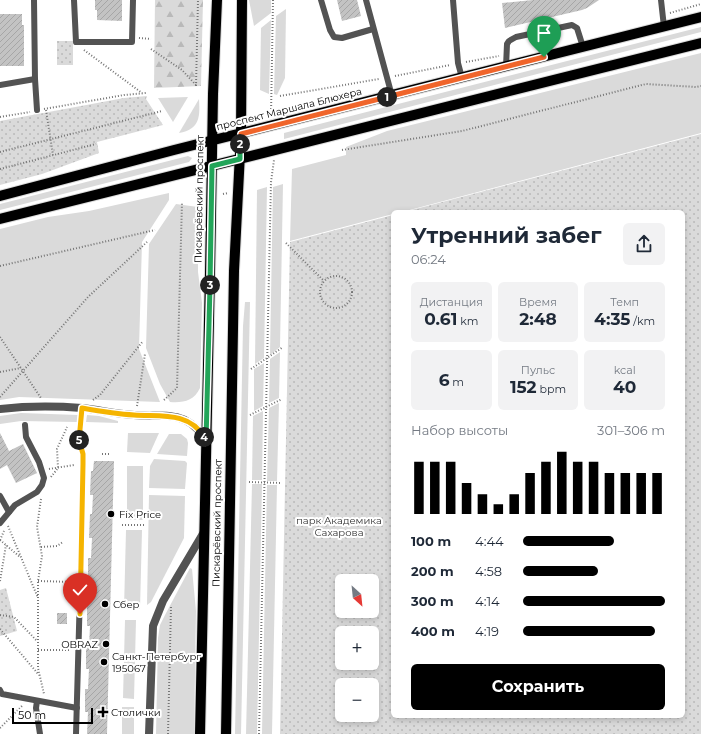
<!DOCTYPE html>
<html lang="ru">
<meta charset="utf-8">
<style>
:root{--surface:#fff;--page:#f2f2f3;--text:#1f2937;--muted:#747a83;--accent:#000}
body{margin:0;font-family:Montserrat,sans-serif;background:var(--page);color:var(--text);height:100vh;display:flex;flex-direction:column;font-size:15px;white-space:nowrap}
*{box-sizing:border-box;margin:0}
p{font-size:13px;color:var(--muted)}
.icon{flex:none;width:22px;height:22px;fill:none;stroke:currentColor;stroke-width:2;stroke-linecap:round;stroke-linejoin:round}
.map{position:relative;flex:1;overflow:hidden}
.drawer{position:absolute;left:391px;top:210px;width:294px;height:508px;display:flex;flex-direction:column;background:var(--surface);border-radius:6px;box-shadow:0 2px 6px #0003}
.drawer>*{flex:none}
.needle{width:26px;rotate:153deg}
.fabs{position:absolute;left:335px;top:574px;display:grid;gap:8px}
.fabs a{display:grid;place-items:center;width:44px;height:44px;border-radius:6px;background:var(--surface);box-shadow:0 2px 6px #0003;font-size:20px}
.scale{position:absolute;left:12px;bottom:10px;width:81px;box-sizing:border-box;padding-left:4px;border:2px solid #000;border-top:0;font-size:11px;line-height:14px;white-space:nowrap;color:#000;-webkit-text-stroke:3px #fff;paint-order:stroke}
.pin{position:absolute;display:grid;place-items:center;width:34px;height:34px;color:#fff;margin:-41px -17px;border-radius:50% 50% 50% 0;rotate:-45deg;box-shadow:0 0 4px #0007}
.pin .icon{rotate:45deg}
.km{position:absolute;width:20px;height:20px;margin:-10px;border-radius:50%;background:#222;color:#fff;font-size:11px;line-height:20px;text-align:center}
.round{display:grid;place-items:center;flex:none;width:42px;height:42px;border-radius:6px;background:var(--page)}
.overview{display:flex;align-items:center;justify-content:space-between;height:68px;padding:0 20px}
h1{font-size:22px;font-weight:700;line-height:30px}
.figures{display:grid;grid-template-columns:repeat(3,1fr);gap:6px;height:68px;padding:4px 20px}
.figures div{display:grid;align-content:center;border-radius:6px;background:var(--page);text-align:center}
.figures b{font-size:17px;font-weight:700}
.figures small{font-size:11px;font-weight:400}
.figures p{font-size:11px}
.chart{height:112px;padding:8px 20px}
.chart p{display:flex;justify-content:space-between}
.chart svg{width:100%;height:72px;margin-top:4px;stroke:var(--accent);stroke-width:6}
.action{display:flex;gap:8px;margin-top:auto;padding:8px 20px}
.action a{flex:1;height:46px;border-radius:6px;background:var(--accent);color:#fff;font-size:16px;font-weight:700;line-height:46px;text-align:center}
ul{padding:0 20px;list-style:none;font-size:13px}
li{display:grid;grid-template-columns:64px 48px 1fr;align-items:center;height:30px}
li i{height:10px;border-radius:5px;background:var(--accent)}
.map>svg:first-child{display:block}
</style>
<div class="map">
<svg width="701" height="734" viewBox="0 0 701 734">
<defs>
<pattern id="forest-firs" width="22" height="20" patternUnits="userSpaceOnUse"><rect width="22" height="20" fill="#dadada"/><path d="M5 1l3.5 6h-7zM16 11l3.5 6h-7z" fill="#b9b9b9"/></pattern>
<pattern id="park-dots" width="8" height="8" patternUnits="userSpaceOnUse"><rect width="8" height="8" fill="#dadada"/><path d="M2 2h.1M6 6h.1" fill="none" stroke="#b9b9b9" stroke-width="1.8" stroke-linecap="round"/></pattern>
<pattern id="building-hatch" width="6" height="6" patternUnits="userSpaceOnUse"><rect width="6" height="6" fill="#c3c3c3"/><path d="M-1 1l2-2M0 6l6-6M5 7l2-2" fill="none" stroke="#a6a6a6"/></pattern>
</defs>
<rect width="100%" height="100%" fill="#fff"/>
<g fill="#dadada">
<polygon points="249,0 271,0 271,13 254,26"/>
<polygon points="286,9 285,78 277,95 274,94 276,16"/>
<polygon points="271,20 269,94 260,90 261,28"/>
<polygon points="701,27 701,32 284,139 284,133"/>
<polygon points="701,53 701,133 402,212 393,212 393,214 290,241 292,169 346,155 346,147 387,131"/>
<polygon points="188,97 173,122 158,98"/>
<path d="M199 99C200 117 200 129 179 133Z"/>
<polygon points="188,156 192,158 189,162 0,210 0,204"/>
<polygon points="283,184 280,347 270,355 273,187"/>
<polygon points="267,187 264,358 255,364 257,190"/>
<polygon points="169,193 169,200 142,242 139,349 160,402 19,397 0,400 0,229 48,217 89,211"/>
<path d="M176 204 198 207V272L202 303 200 388C194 401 183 403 170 402L160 384 146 348 149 244Z"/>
<polygon points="245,302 250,302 241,734 235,734 243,326"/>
<polygon points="280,352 279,398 269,403 270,359"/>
<polygon points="264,363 263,406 254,411 254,369"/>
<polygon points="279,403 277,481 267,481 269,408"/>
<polygon points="263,411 262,480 252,480 253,416"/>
<polygon points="21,413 78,415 77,422 21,421 0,424 0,416"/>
<polygon points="87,415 99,416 118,421 118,423 86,422"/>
<polygon points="128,433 159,433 150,453 127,452"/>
<polygon points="169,434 181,434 187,439 188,443 187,456 157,454"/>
<polygon points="154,459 185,461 187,463 185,489 149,488 150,466"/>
<rect x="127" y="466" width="16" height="54"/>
<polygon points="252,484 262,484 257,734 246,734"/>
<polygon points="267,485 277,485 272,734 262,734"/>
<polygon points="149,495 185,496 184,538 151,602 147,605"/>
<polygon points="126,530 142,530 140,609 124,609"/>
<polygon points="190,568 192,569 196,611 194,734 156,734 158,638 160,625 165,615"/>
<polygon points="125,620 136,620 134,699 123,698"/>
<rect x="122" y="707" width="12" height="27"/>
</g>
<polygon fill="url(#forest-firs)" points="155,0 203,0 201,86 154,88"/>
<g fill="url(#park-dots)" fill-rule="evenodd">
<rect x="57" y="41" width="16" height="24"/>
<polygon points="147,96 146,99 163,125 97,142 99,153 42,174 0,185 0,121 124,98"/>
<path d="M701 134V734H280L290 242 393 215V716H683V212H404ZM342 581H372V611H342ZM342 633H372V663H342ZM342 685H372V715H342Z"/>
<polygon points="6,588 17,631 0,636 0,590"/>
</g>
<g fill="url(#building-hatch)">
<polygon points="95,0 122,0 122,21 97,20 97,10 95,10"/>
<polygon points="337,0 357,0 361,16 342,21"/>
<polygon points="533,0 599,0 587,8 582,10 505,28 502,3"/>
<polygon points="0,14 22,14 22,25 24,25 24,66 0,66"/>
<polygon points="0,433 9,451 23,444 37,473 16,483 7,465 0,469"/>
<polygon points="94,461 114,461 107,734 87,734 88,712 85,712 85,689 88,689 89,669 86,669 86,646 89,646 90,626 87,626 87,602 90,602 91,582 88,582 88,558 91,558 92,538 89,538 90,514 92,514 93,495 90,495 91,471 93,471"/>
<rect x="57" y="613" width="10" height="11"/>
</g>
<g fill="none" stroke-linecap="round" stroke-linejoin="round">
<defs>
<g id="primary">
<polyline points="0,196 174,150 701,17"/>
<polyline points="0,219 701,43"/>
<polyline points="200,734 210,273 213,94 217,0"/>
<polyline points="226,734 234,271 241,134 242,0"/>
</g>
</defs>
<use href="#primary" stroke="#dbdbdb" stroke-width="12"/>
<g stroke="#757575" stroke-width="2" stroke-dasharray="1 2" stroke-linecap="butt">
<polyline points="670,13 701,4"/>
<polyline points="139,38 151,39"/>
<polyline points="151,49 182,70 196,85"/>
<polyline points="84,50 142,93"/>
<polyline points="466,62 499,56"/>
<polyline points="395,76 450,65"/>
<polyline points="196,86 198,0"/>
<polyline points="280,96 379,79"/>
<polyline points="44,109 124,95 146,93"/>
<polyline points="46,110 53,155"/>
<polyline points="271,115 273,0"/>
<polyline points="0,117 30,112"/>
<polyline points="342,150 462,131 646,84 696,87 701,86"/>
<polyline points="0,152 162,111"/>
<polyline points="0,169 96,144"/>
<polyline points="223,194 228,193"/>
<polyline points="286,243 324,281"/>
<polyline points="0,266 155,230"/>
<circle cx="336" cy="292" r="16"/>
<polyline points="0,337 41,398"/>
<polyline points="251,369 283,347"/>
<polyline points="0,372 21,368"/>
<polyline points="0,397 88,297 147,242"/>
<polyline points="93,400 100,395 143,341"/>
<polyline points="164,400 177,388 182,202"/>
<polyline points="137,406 145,354"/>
<polyline points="250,415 282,399"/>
<polyline points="102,454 111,454"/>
<polyline points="49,469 74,465"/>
<polyline points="51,477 58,468 57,449 67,427"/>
<polyline points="249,482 281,483"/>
<polyline points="41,499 37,527 42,556 38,581 38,668 44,694"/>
<polyline points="122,525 145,525"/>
<polyline points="8,526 38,598"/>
<polyline points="0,540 4,531"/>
<polyline points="0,540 20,557"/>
<polyline points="41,547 57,546 63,542"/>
<polyline points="0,581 6,545"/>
<polyline points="38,581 73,582"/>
<polyline points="0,615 14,617 37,641"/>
<polyline points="0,629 39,675"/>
<polyline points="38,650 71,650"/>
<polyline points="0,728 22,706"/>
<polyline points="168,734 171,607"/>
<polyline points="259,734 271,182 274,160"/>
</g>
<g stroke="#535353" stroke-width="6">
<polyline points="34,0 35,79 37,110"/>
<polyline points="74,0 76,42 132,42 133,0"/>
<polyline points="321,0 330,30 334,37 342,38 373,29"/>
<polyline points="366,0 392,96"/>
<polyline points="453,0 458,63 462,78"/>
<polyline points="661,0 664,27"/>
<polyline points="506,67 507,44 509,41 516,37 572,25 577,28 583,47"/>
<polyline points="0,85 35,79"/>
<polyline points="0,496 9,512"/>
<polyline points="0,523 15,505 37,492 42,485 44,478 39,462 26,437 25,425"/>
<polyline points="0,690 2,694 77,708"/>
<polyline points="37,701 36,708 40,734"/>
<polyline points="76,734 83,486 83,454 79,442 82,408"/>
</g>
<g stroke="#535353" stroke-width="8">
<path d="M0 409C27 406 55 406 82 408 100 410 116 414 134 415 151 417 169 413 185 420 195 425 201 432 206 442"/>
<polyline points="149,734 153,626 163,601 204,532"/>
</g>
<use href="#primary" stroke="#000" stroke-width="10"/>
</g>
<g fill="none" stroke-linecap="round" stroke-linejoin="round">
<defs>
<polyline id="split-1" points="387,97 544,57"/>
<polyline id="split-2" points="240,144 241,134 387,97"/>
<polyline id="split-3" points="210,285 212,166 240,159 240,144"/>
<polyline id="split-4" points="204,437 206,442 210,285"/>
<path id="split-5" d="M79 440 82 408C99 411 117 414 134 415 159 417 189 411 204 437"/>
<polyline id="split-6" points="79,440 83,454 83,464 80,614"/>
</defs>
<use href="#split-1" stroke="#fff" stroke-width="8"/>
<use href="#split-2" stroke="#fff" stroke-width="8"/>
<use href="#split-3" stroke="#fff" stroke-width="8"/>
<use href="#split-4" stroke="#fff" stroke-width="8"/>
<use href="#split-5" stroke="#fff" stroke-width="8"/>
<use href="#split-6" stroke="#fff" stroke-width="8"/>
<use href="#split-1" stroke="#f0652b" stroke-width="5"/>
<use href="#split-2" stroke="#f0652b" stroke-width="5"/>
<use href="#split-3" stroke="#22a559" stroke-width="5"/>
<use href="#split-4" stroke="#22a559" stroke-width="5"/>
<use href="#split-5" stroke="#f5b400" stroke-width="5"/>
<use href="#split-6" stroke="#f5b400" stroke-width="5"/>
</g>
<g fill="#000" stroke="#fff" stroke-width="1.5">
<circle cx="111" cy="514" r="4"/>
<circle cx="105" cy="604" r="4"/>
<circle cx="106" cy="644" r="4"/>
<circle cx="104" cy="662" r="4"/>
<path d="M101 706h4v4h4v4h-4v4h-4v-4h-4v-4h4z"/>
</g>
<g text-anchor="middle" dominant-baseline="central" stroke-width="4" stroke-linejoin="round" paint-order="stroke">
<g font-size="10" fill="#000" stroke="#fff">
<text transform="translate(289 109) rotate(-14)">проспект Маршала Блюхера</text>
<text transform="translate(199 199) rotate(-89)">Пискарёвский проспект</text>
<text transform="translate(217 523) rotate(-89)">Пискарёвский проспект</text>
</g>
<g font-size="10" fill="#000" stroke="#fff" text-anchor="start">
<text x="119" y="514">Fix Price</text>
<text x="113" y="604">Сбер</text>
<text x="98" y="644" text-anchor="end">OBRAZ</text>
<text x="112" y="656">Санкт-Петербург<tspan x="112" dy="12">195067</tspan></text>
<text x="111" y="712">Столички</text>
</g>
<g font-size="10" fill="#313131" stroke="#fff">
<text x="339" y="520">парк Академика<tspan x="339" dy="12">Сахарова</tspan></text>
</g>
</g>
</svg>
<div class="fabs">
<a><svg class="needle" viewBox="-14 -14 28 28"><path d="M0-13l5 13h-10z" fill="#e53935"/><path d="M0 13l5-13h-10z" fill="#747a83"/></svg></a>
<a>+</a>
<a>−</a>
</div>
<div class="scale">50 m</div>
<div class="pin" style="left:544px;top:57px;background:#1e9e55"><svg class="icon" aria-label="arrive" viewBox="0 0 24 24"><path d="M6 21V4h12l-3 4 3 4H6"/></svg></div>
<div class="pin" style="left:80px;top:614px;background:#d93025"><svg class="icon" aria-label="check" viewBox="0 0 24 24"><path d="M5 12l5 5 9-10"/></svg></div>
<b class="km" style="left:387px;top:97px">1</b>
<b class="km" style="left:240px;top:144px">2</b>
<b class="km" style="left:210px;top:285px">3</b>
<b class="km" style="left:204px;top:437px">4</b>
<b class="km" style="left:79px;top:440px">5</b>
<section class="drawer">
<div class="overview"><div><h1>Утренний забег</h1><p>06:24</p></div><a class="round"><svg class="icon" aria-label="share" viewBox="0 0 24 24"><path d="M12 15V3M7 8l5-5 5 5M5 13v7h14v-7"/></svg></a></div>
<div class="figures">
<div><p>Дистанция</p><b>0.61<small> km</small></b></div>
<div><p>Время</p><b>2:48</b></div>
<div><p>Темп</p><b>4:35<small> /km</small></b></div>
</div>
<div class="figures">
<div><b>6<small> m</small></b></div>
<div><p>Пульс</p><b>152<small> bpm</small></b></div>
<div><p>kcal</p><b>40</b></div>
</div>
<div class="chart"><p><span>Набор высоты</span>301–306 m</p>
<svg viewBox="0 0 160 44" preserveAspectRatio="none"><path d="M5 44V12M15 44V12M25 44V12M35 44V25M45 44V32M55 44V38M65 44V32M75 44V19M85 44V12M95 44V6M105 44V12M115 44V12M125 44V19M135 44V19M145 44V19M155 44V19"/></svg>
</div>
<ul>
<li><b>100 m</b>4:44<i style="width:64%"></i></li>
<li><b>200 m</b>4:58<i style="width:53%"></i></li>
<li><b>300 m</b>4:14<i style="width:100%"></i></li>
<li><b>400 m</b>4:19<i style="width:93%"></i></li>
</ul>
<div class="action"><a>Сохранить</a></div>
</section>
</div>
